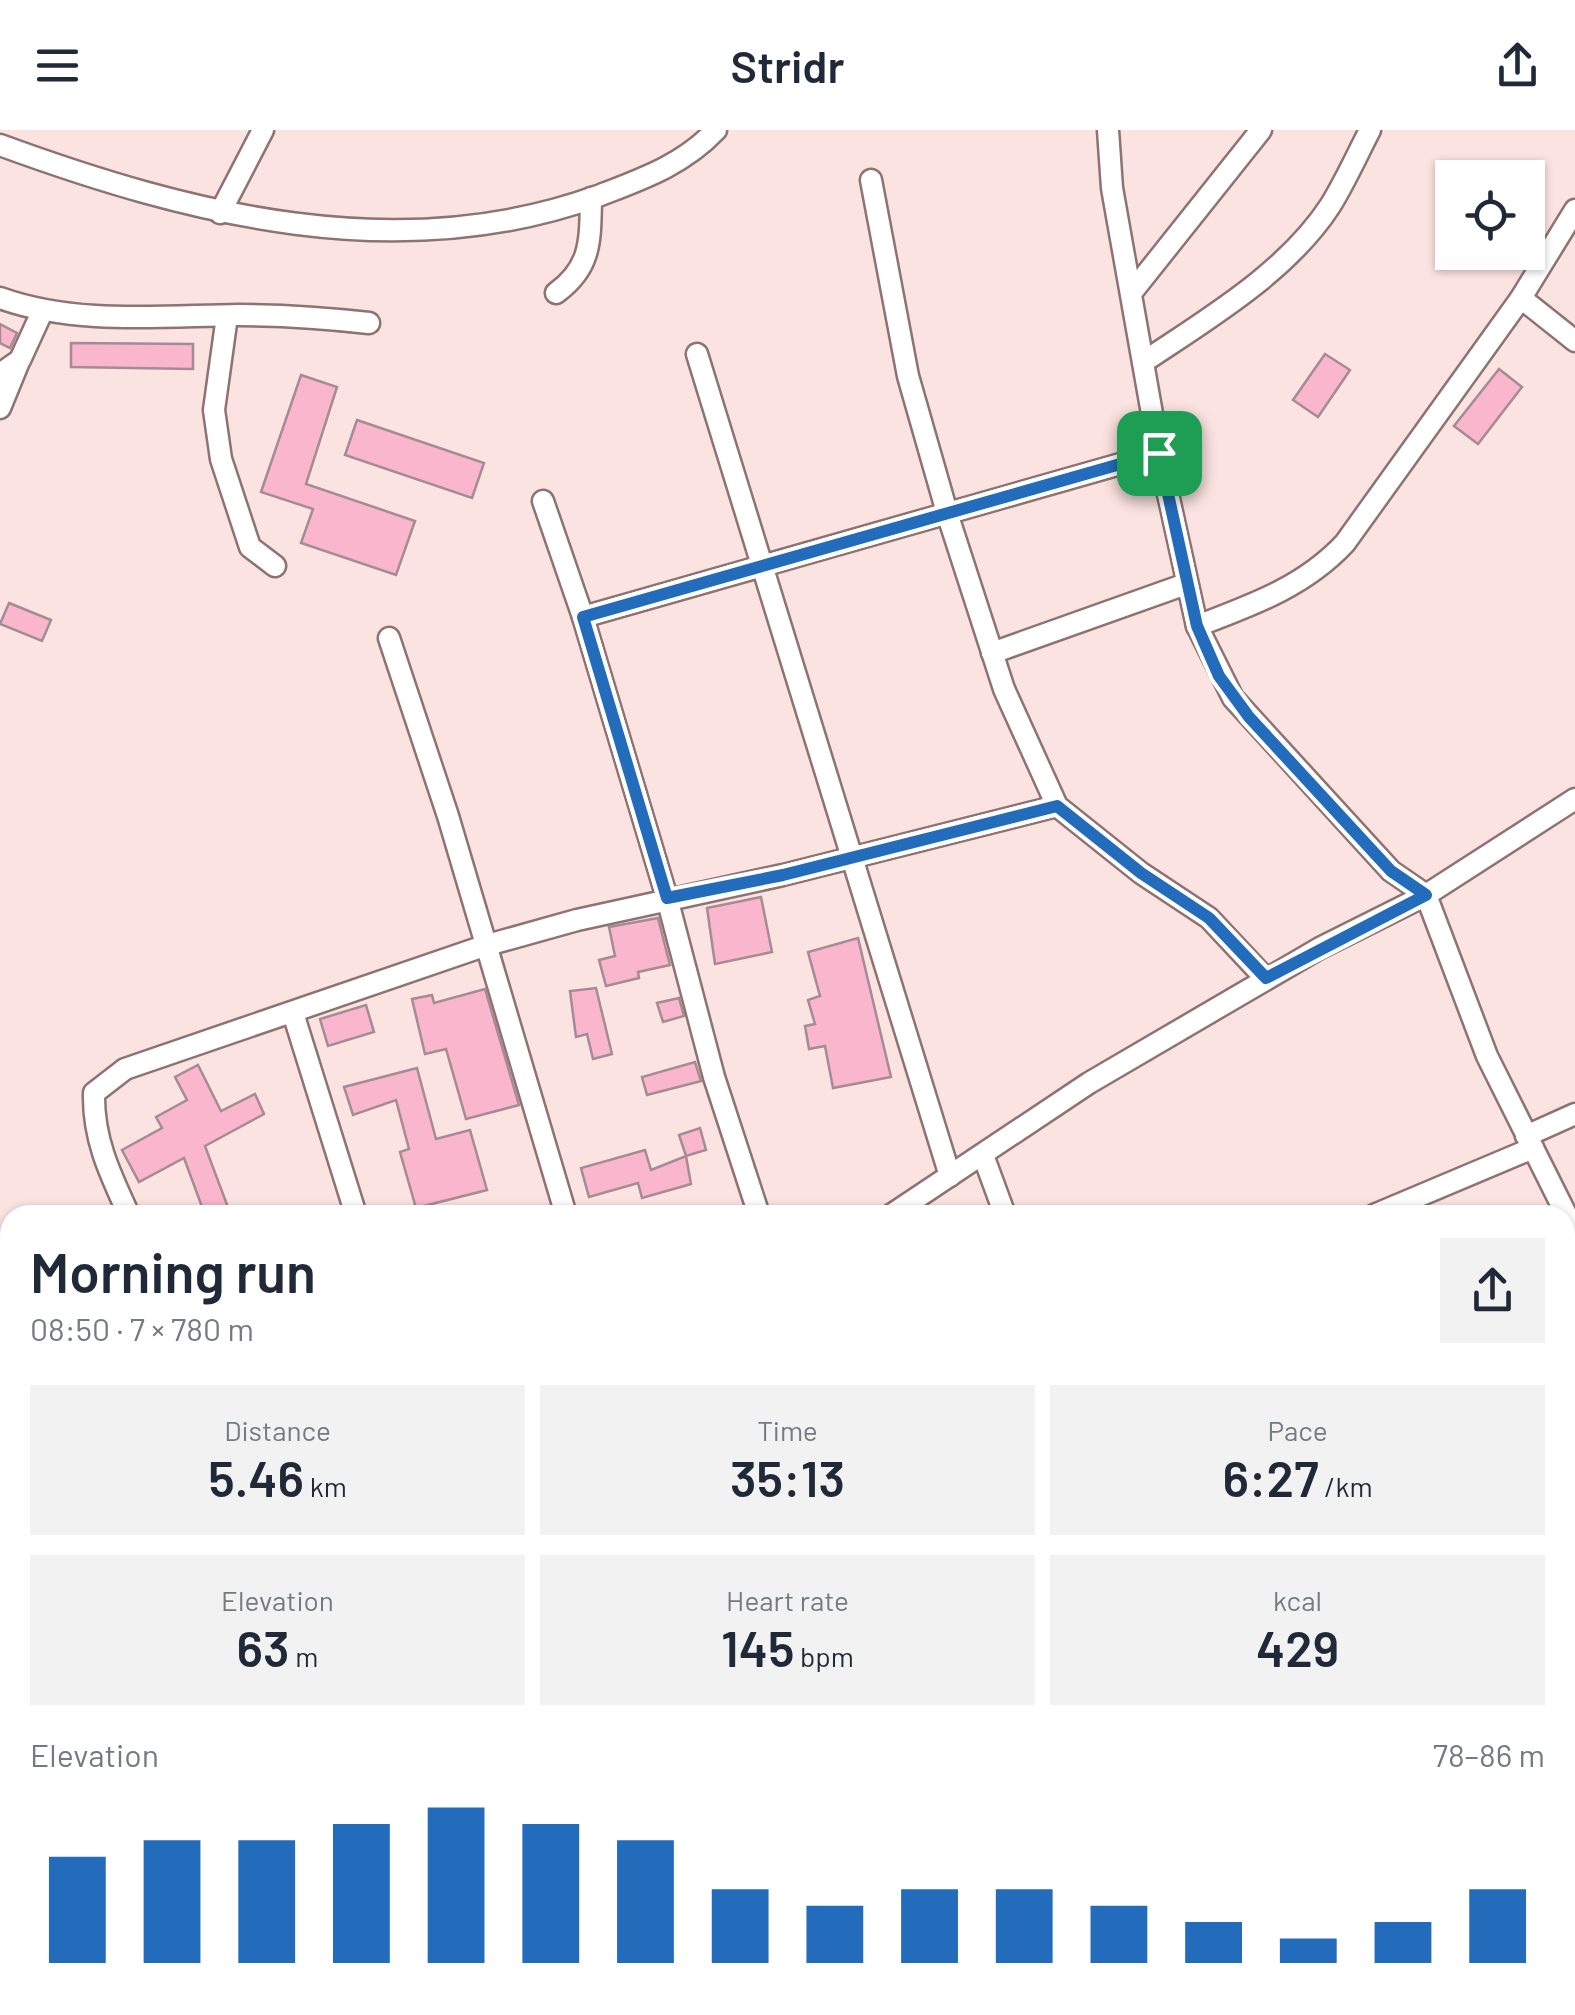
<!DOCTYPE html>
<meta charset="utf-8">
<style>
:root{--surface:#fff;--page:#f2f2f3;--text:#1f2937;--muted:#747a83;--accent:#236cbc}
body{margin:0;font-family:Barlow,sans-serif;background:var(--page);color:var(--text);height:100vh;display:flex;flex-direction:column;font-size:38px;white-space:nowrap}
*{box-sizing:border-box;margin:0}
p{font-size:32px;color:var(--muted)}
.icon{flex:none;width:55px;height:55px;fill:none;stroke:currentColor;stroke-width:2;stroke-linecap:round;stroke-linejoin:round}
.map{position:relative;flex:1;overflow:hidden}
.panel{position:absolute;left:0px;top:1075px;width:1575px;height:810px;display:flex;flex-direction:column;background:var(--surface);border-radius:30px 30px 0 0;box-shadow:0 2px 8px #0004}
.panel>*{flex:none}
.buttons{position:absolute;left:1435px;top:30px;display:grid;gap:20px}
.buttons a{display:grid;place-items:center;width:110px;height:110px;border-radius:0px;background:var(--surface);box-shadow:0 2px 8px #0004;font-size:50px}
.pin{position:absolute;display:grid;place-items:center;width:85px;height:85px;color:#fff;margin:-42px;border-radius:20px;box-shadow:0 5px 15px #0006}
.round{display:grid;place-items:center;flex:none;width:105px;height:105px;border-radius:0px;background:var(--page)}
.head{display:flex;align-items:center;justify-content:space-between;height:170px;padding:0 30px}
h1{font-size:55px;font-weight:600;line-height:75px}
.stats{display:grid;grid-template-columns:repeat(3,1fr);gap:15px;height:170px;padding:10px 30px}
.stats div{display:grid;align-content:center;border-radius:0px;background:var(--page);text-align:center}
.stats b{font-size:50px;font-weight:600}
.stats small{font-size:28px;font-weight:400}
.stats p{font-size:28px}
.chart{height:280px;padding:20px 30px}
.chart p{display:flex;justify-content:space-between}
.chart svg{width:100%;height:180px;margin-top:10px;stroke:var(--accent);stroke-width:6}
header{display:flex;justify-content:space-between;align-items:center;height:130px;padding:0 30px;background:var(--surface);font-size:45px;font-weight:600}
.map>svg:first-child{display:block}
</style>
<header><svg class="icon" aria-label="menu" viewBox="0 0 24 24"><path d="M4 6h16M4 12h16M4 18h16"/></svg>Stridr<svg class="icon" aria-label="share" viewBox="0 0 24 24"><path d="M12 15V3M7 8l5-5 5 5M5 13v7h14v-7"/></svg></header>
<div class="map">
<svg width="1575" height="1885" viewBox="0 0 1575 1885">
<rect width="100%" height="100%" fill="#fbe3e1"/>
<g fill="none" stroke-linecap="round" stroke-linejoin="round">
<polyline stroke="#cd9ac6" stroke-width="6" points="909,1875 923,1885"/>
</g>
<g fill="#fab6cc" stroke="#a58b93" stroke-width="2.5">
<polygon points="0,194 17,203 10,218 0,213"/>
<polygon points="71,213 193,214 193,239 71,237"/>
<polygon points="1325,224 1350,240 1318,287 1293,270"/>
<polygon points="1499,239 1522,257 1478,314 1454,296"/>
<polygon points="301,245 337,257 306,354 415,391 396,445 301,413 313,379 261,362"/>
<polygon points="357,290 484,333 472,368 345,325"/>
<polygon points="9,473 51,490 42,511 0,494"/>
<polygon points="761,767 772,822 715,834 707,778"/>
<polygon points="658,788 670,835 638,842 639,848 606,856 599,830 615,826 609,797"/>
<polygon points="858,808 891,947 833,958 825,916 809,919 805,896 815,894 808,870 820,866 808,822"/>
<polygon points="596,858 612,924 593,929 587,904 576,907 570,861"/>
<polygon points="485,859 519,975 466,989 446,919 425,924 412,869 432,865 434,873"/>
<polygon points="679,868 684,886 663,892 657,873"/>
<polygon points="366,875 374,902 328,916 320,889"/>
<polygon points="695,932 701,951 647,965 642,947"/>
<polygon points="198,935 221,981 255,964 264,984 205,1016 229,1080 216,1085 205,1085 184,1028 139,1052 122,1020 162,998 156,987 187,970 175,947"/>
<polygon points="417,938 436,1009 470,1000 487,1060 416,1078 400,1022 409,1019 396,970 353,985 344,957"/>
<polygon points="700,998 706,1020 686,1026 679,1005"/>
<polygon points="645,1020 651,1040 686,1026 691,1054 642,1068 638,1053 589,1067 581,1038"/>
</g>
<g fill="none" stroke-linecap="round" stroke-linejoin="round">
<defs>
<g id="minor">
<polyline points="1108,0 1112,58 1159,323 1197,496 1233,568 1391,741 1426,765 1487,926 1575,1102"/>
<path d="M0 15C191 85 399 138 598 66 642 49 683 35 716 0"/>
<polyline points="871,50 908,246 948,386 1004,559 1057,676 1141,743 1209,788 1266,849"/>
<polyline points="220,83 263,0"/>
<polyline points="1132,162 1261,0"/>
<path d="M556 163C592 137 590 110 591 68"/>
<path d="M0 168C75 195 159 186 238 185 282 185 326 188 369 193"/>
<polyline points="1521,168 1575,211"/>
<polyline points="227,186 214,280 221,329 250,417 275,436"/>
<polyline points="697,224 950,1046"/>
<path d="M1145 231C1209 188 1287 142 1330 76 1345 52 1357 25 1370 0"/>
<polyline points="0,244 20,230 42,182"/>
<polyline points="0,278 18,234"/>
<polyline points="543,371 583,487 667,768 714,947 759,1085"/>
<polyline points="583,487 1159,323"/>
<path d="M1197 496C1252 475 1304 457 1345 413L1521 168 1575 80"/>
<polyline points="389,508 448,686 566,1085"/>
<polyline points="992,523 1186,454"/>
<polyline points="293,883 356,1085"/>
<polyline points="1526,1006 1575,984"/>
<polyline points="983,1025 1005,1085"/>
<path d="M129 1085C110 1044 93 1009 94 963L125 939 484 816 577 790 783 745 1057 676"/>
<polyline points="891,1085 1089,953 1320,818 1426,765 1575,669"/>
<polyline points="1374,1085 1533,1018"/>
<polyline points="0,1214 10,1227"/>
<polyline points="1565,1266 1575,1261"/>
<polyline points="1565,1513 1575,1519"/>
<polyline points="0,1697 10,1707"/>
<polyline points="0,1758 10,1749"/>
<polyline points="411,1875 419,1885"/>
<polyline points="1056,1875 1067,1885"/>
<polyline points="1521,1875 1534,1885"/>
<polyline points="683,1885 686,1875"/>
</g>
</defs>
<use href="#minor" stroke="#8d7371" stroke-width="25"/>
<use href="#minor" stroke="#fff" stroke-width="20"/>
</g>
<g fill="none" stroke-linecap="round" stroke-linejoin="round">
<defs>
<polygon id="route" points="1159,323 1197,496 1219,546 1249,587 1391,741 1426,765 1266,848 1209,788 1141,743 1057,676 783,745 667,768 583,487"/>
</defs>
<use href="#route" stroke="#fff" stroke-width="20"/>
<use href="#route" stroke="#236cbc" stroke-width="12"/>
</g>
</svg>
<div class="buttons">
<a><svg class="icon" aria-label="locate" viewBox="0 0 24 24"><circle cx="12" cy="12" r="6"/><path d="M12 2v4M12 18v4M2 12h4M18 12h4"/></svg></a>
</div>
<div class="pin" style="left:1159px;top:323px;background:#1e9e55"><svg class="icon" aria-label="arrive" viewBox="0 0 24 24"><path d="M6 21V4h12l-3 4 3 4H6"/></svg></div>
<section class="panel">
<div class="head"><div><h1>Morning run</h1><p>08:50 · 7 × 780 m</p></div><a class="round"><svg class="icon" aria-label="share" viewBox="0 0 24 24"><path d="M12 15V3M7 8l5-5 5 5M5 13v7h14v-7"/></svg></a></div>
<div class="stats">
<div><p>Distance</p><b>5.46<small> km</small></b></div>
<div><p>Time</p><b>35:13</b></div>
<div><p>Pace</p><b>6:27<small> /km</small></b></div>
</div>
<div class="stats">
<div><p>Elevation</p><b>63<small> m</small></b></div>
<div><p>Heart rate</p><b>145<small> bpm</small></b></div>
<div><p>kcal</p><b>429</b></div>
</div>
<div class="chart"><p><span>Elevation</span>78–86 m</p>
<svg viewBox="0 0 160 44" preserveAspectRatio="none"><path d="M5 44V18M15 44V14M25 44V14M35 44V10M45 44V6M55 44V10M65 44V14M75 44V26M85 44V30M95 44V26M105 44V26M115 44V30M125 44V34M135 44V38M145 44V34M155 44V26"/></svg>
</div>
</section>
</div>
